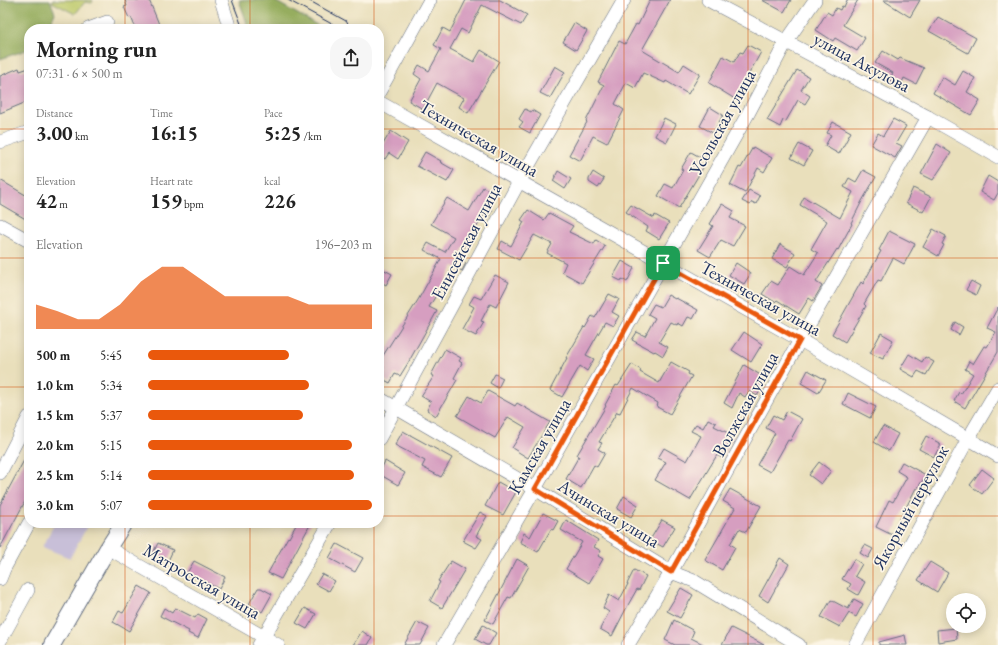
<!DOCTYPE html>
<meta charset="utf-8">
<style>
:root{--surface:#fff;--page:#f6f6f6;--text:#222;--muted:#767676;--accent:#ea580c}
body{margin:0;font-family:"EB Garamond",serif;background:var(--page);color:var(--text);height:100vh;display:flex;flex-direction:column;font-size:15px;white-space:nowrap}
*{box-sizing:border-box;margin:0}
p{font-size:13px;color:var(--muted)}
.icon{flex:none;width:22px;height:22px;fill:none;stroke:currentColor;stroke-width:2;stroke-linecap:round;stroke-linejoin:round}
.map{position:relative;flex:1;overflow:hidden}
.side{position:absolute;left:24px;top:24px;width:360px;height:504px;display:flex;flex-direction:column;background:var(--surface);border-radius:16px;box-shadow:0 2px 10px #0003}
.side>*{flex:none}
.controls{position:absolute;left:946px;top:593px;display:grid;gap:8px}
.controls a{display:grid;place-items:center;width:40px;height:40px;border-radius:50%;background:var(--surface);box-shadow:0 2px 10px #0003;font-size:20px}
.pin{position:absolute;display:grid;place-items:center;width:34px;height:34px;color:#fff;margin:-17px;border-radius:8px;box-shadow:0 2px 6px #0006}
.round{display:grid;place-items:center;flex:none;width:42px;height:42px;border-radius:16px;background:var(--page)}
.head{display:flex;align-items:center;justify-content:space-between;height:68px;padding:0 12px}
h1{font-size:22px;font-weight:700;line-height:30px}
.metrics{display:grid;grid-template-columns:repeat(3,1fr);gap:6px;height:68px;padding:4px 12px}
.metrics div{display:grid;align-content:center}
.metrics b{font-size:20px;font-weight:700}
.metrics small{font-size:11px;font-weight:400}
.metrics p{font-size:11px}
.chart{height:112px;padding:8px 12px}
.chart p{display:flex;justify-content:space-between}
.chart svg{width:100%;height:72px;margin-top:4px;fill:var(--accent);opacity:.7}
ul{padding:0 12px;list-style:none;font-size:13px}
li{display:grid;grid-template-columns:64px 48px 1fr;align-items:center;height:30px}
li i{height:10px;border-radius:5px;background:var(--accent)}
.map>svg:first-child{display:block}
</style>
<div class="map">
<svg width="998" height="645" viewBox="0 0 998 645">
<rect width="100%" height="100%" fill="#fcf5e5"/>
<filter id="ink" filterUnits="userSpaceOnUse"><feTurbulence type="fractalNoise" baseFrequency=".025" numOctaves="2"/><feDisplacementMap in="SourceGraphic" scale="8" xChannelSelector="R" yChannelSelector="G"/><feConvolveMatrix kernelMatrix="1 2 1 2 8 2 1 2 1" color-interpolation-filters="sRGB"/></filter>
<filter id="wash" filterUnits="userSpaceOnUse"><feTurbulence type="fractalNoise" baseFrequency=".012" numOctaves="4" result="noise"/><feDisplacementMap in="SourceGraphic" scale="16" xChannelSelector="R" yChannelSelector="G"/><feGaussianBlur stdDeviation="0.9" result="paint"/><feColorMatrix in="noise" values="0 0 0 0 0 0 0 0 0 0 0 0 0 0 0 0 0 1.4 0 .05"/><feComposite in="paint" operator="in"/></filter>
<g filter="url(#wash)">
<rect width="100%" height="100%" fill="#e9dfbb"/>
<polygon fill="#c8bfd8" points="55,523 89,523 70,558 42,547"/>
<polygon fill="#bdc96b" stroke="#6c7c64" points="53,0 93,0 92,3 85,2 75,14 52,2"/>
<g fill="#96ad5f" stroke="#586e5e">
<polygon points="0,0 50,0 55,13 48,29 29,29 29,49 0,59"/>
<polygon points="239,0 273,0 317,25 328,29 249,29"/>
</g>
<g id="blocks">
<g fill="#d69ec0">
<polygon points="125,0 149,0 161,29 136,29 131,17 129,18 124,7 127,6"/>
<polygon points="466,0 500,0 527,15 521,25 482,5 468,33 461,29 450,49 474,62 481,50 499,61 468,113 459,107 464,98 437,83 423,109 409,101 421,79 414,74 419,65 429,71 441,49 434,45 443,28 450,32"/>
<polygon points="650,0 670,0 642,50 679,72 684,64 700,74 688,94 666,81 665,83 643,73 635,88 626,83 615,104 624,110 607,143 593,136 580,161 569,155 587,122 586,121 604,85 598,82 619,41 625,44 636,24 638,25"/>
<polygon points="762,0 791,0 784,12"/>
<polygon points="847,0 858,0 843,25 865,38 857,51 835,38 833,41 816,30 827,12 832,15 836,8 840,10 842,6 844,7"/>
<polygon points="883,0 920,0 910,17"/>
<polygon points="938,17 976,38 968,53 929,31"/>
<polygon points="574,23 587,31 576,50 563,42"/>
<polygon points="748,45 761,52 735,99 709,83 723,56 734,62 740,52 743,53"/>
<polygon points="883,51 898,60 900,58 924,68 916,84 904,78 901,85 889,80 893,73 875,63"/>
<polygon points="555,66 565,72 550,98 540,93"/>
<polygon points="19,68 20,71 29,68 29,101 0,113 0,76"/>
<polygon points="797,70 809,77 801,90 810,96 805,104 798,100 786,121 783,120 780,127 767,120"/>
<polygon points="963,71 975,78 967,92 980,100 971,115 933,93 942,77 955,85"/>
<polygon points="710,107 723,115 713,133 700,126"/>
<polygon points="525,109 531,112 532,110 540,115 530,133 519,127 523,122 519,119"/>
<polygon points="664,118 676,124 667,142 655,136"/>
<polygon points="893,119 906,126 896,143 902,146 895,158 871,145 878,133 883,136"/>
<polygon points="833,122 851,132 839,154 825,146 831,135 827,133"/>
<polygon points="391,131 408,142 398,159 389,153 385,159 379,155 379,142 383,144"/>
<polygon points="799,144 812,151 804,165 791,158"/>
<polygon points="937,144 951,153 933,180 921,174"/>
<polygon points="753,147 772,158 764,172 758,168 745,193 730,185 739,167 741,168"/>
<polygon points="425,152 441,161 440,162 454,170 447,182 417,166"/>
<polygon points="691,152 707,161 679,208 658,196 665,184 673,188 683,170 681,169"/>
<polygon points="863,170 876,177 862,201 851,223 852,224 838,250 837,249 816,282 822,286 813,301 809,298 799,314 777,300 775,302 762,294 771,281 778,285 790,266 804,275 818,253 811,249 827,221 800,205 804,197 840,218 853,192 844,187 849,178 856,182"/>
<polygon points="558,171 571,179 565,189 553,181"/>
<polygon points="593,172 604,179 598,188 589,182 589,179"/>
<polygon points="988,176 998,182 998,193 994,200 980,192"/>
<polygon points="0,180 29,197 29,221 0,204"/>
<polygon points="483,187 496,194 488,207 493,210 488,217 484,215 457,259 466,263 462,271 454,266 429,307 437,311 408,363 400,376 395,374 390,383 379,377 384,367 379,364 379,362 418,300 441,259 424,250 428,243 445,252 454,237 431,224 447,198 469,211"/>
<polygon points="913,188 931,197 923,212 906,203"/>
<polygon points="749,190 760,196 756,204 752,202 750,205 742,201"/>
<polygon points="722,204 734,211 730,218 745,226 733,246 721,240 710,257 698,250 713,226 710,224"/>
<polygon points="631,205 654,218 655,215 669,223 659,239 646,231 648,227 626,212"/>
<polygon points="528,210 544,220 549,213 573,226 569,232 594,244 596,240 605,246 582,283 562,272 566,263 547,253 552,244 534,235 519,260 498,249 502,241 511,246 524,222 521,220"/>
<polygon points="933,229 946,236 942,244 944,245 938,256 923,247"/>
<polygon points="889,231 915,244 904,264 893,258 881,281 878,280 864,304 866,306 845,342 832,334 861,282 863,284 881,251 879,250"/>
<polygon points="780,244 795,253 787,267 772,259"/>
<polygon points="622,261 634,268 627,282 622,279 621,281 613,277"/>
<polygon points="736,263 751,273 744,284 729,275"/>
<polygon points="379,267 392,274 386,285 379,281"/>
<polygon points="495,275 509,282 496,307 490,304 481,321 484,322 476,336 462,329 474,307 469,304 474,296 481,299"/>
<polygon points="971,281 980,286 976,295 966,290"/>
<polygon points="609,294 619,299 612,312 619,316 613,326 605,322 586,355 594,359 587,371 580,366 562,397 550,390 567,358 566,358 584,327 585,328 592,316 595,318"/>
<polygon points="668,295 675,299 676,298 698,310 693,319 688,317 683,326 678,323 677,325 671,322 659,342 668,347 663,356 655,351 654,352 632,340 637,332 645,336 655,318 648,314 654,304 661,307"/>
<polygon points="998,307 998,352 965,408 954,401 959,392 961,394 973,374 965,369 969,361 973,364 984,346 987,347 996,332 987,328"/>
<polygon points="955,322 963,327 959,335 951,330"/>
<polygon points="744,332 762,344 751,362 732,350"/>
<polygon points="881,333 893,340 883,359 870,353"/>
<polygon points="445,349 461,358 459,361 462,363 454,378 457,380 436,416 427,410 431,402 421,396 434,376 431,375"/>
<polygon points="909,354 922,362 925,357 934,362 926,375 918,371 914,377 900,369"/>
<polygon points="671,362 689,372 688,374 692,376 670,414 657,407 658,403 633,388 620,413 617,412 599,442 602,443 598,449 605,453 597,467 594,465 581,488 566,479 579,456 577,455 606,406 605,405 616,385 618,386 632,364 641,370 640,372 659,383"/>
<polygon points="744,365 767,379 757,396 749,391 745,397 739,393 732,408 724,403"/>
<polygon points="808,370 826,380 818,393 801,383"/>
<polygon points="495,374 503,378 498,388 490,383"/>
<polygon points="488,391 515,406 517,403 550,422 528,458 512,448 525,427 508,417 495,438 457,416 469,396 481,403"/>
<polygon points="848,393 876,407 870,418 843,404"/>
<polygon points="787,411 802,419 790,441 788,440 770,472 757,465 775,433 766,428 773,415 782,420"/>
<polygon points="708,419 716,423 714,426 734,436 722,458 717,455 690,500 655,480 666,462 658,458 664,448 687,461 701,436 691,431 696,424 703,428"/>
<polygon points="883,426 898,434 889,451 874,442"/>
<polygon points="403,431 452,458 441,477 422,467 425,461 395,445"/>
<polygon points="926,436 941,444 934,457 919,449"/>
<polygon points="29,451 29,494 0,548 0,505"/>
<polygon points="385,461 405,473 398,485 379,474"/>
<polygon points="819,462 831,471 821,484 809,475"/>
<polygon points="902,462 926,475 917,489 916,488 892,535 876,527 889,500 893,502 907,477 897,471"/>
<polygon points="982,469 994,478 982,494 970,485"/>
<polygon points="498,482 516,492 503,515 485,506"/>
<polygon points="730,489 761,506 746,532 739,529 730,544 735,547 722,570 705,560 735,508 723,501"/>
<polygon points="624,496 638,505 631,517 617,509"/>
<polygon points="480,512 487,516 476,536 482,539 476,548 463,541"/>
<polygon points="543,513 558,521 553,530 551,529 538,552 520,542 524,533 530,537"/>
<polygon points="566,520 598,540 594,547 601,551 598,556 603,559 589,583 566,569 582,542 561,530"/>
<polygon points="662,520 675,527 663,547 650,540"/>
<polygon points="297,523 311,523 281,579 268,573 288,537 289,538"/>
<polygon points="158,543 173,550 167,563 152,555"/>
<polygon points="337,544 363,558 355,572 329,558"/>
<polygon points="865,545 873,549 868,558 860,553"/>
<polygon points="780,558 789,564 768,602 759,596"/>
<polygon points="517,559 529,566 511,598 508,597 493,624 485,620"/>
<polygon points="854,559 862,564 855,576 865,582 858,595 848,589 851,584 842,579"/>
<polygon points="194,561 225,577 219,589 187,573"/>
<polygon points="451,561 465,569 442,608 430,601 440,582 438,581"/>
<polygon points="930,562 948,573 937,592 918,580"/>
<polygon points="634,570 646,576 639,590 637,589 628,605 612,636 600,629 609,612 603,608 609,595 619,601 628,584 627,584"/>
<polygon points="322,574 335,581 329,591 316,584"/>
<polygon points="139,586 151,593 129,631 113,622 119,611 123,613"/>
<polygon points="258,588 261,588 272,594 262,612 249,604"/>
<polygon points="681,588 693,595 680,618 667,611"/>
<polygon points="854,599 863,604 856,617 849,613 840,627 821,617 831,600 848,609"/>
<polygon points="164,608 172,613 175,608 195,618 198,614 207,619 198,638 188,633 189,631 160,616"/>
<polygon points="305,608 316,614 307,629 296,623"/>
<polygon points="674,620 694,631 691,638 705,645 675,645 665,640"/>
<polygon points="417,622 429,628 420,645 404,645"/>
<polygon points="483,625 496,633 489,645 486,645 475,639"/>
<polygon points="731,628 745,635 764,645 722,645"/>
<polygon points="956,628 957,639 938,642 937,630"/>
<polygon points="362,631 372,638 368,645 353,645"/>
<polygon points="905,635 907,645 879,645 879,642"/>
</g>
</g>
</g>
<g filter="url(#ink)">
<use href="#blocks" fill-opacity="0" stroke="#636d7f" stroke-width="1"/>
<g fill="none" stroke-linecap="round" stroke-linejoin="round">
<defs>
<g id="minor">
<polyline points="221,0 230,29"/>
<polyline points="708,0 928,117 998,157"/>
<polyline points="88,29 107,22"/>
<polyline points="379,92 430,0"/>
<polyline points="379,102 800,340 998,456"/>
<polyline points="0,142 29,132"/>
<polyline points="0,225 29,241"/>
<polyline points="379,398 535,489 671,572 694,581 799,645"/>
<polyline points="379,439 519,182 624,0"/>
<polyline points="0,473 29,417"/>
<polyline points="108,548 278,645"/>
<polyline points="0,579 4,569 29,523"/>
<polyline points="0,641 28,590"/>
<polyline points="259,645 330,523"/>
<polyline points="444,645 535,489 749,112 786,42 815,0"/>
<polyline points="628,645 671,572 800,340 928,117"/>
<polyline points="855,645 968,439 998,388"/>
</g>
<polyline id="major" points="52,645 108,548 124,523"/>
</defs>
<use href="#minor" stroke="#636d7f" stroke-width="14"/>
<use href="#major" stroke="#636d7f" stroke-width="18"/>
<use href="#minor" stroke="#fff" stroke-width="13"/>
<use href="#major" stroke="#fff" stroke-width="16"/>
<g stroke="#1b2f5e" stroke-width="1">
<polyline points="232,0 243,29"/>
<polyline points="288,0 341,29"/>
<polyline points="308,0 346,21 351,29"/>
</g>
</g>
</g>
<g fill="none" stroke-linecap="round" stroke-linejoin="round" filter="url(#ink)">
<defs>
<polygon id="route" points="663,263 800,340 671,572 535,489"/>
</defs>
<use href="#route" stroke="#fff" stroke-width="8"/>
<use href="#route" stroke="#ea580c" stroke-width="5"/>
</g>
<path fill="none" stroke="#d45514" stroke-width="1" stroke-opacity="0.55" d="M125 0V29M250 0V29M374 0V29M499 0V645M624 0V645M748 0V645M873 0V645M0 129H29M379 129H998M0 258H29M379 258H998M0 387H29M379 387H998M0 516H29M379 516H998M125 523V645M250 523V645M374 523V645"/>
<g text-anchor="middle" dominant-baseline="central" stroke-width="3.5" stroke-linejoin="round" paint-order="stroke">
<g font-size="18" fill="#1b2f5e" stroke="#fcf5e5">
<text transform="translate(862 62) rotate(28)">улица Акулова</text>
<text transform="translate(722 122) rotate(-61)">Усольская улица</text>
<text transform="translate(479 138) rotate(30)">Техническая улица</text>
<text transform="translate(466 241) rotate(-62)">Енисейская улица</text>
<text transform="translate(761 298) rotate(29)">Техническая улица</text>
<text transform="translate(745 404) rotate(-61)">Волжская улица</text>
<text transform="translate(539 446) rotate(-60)">Камская улица</text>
<text transform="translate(910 507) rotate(-61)">Якорный переулок</text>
<text transform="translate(609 513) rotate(31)">Ачинская улица</text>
<text transform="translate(202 581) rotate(30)">Матросская улица</text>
</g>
</g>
</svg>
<div class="controls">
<a><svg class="icon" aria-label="locate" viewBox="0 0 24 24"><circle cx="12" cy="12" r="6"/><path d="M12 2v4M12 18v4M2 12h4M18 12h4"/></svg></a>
</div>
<div class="pin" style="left:663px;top:263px;background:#1e9e55"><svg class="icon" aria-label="arrive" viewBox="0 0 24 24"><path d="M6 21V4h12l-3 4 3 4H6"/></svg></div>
<section class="side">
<div class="head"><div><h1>Morning run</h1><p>07:31 · 6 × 500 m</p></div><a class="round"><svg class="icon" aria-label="share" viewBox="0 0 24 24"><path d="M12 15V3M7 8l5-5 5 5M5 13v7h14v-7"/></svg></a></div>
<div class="metrics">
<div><p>Distance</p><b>3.00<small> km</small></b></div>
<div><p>Time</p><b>16:15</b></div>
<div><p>Pace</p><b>5:25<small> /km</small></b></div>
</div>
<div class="metrics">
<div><p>Elevation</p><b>42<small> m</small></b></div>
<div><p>Heart rate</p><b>159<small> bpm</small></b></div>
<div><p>kcal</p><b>226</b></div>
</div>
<div class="chart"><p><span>Elevation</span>196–203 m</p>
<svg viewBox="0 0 160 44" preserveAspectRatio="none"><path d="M0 44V29L10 33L20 38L30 38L40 29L50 15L60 6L70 6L80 15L90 24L100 24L110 24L120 24L130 29L140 29L150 29L160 29V44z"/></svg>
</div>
<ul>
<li><b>500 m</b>5:45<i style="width:63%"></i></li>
<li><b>1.0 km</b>5:34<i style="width:72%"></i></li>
<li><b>1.5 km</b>5:37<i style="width:69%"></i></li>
<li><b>2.0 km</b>5:15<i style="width:91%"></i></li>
<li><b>2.5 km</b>5:14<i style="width:92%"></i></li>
<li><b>3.0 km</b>5:07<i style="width:100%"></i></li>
</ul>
</section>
</div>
